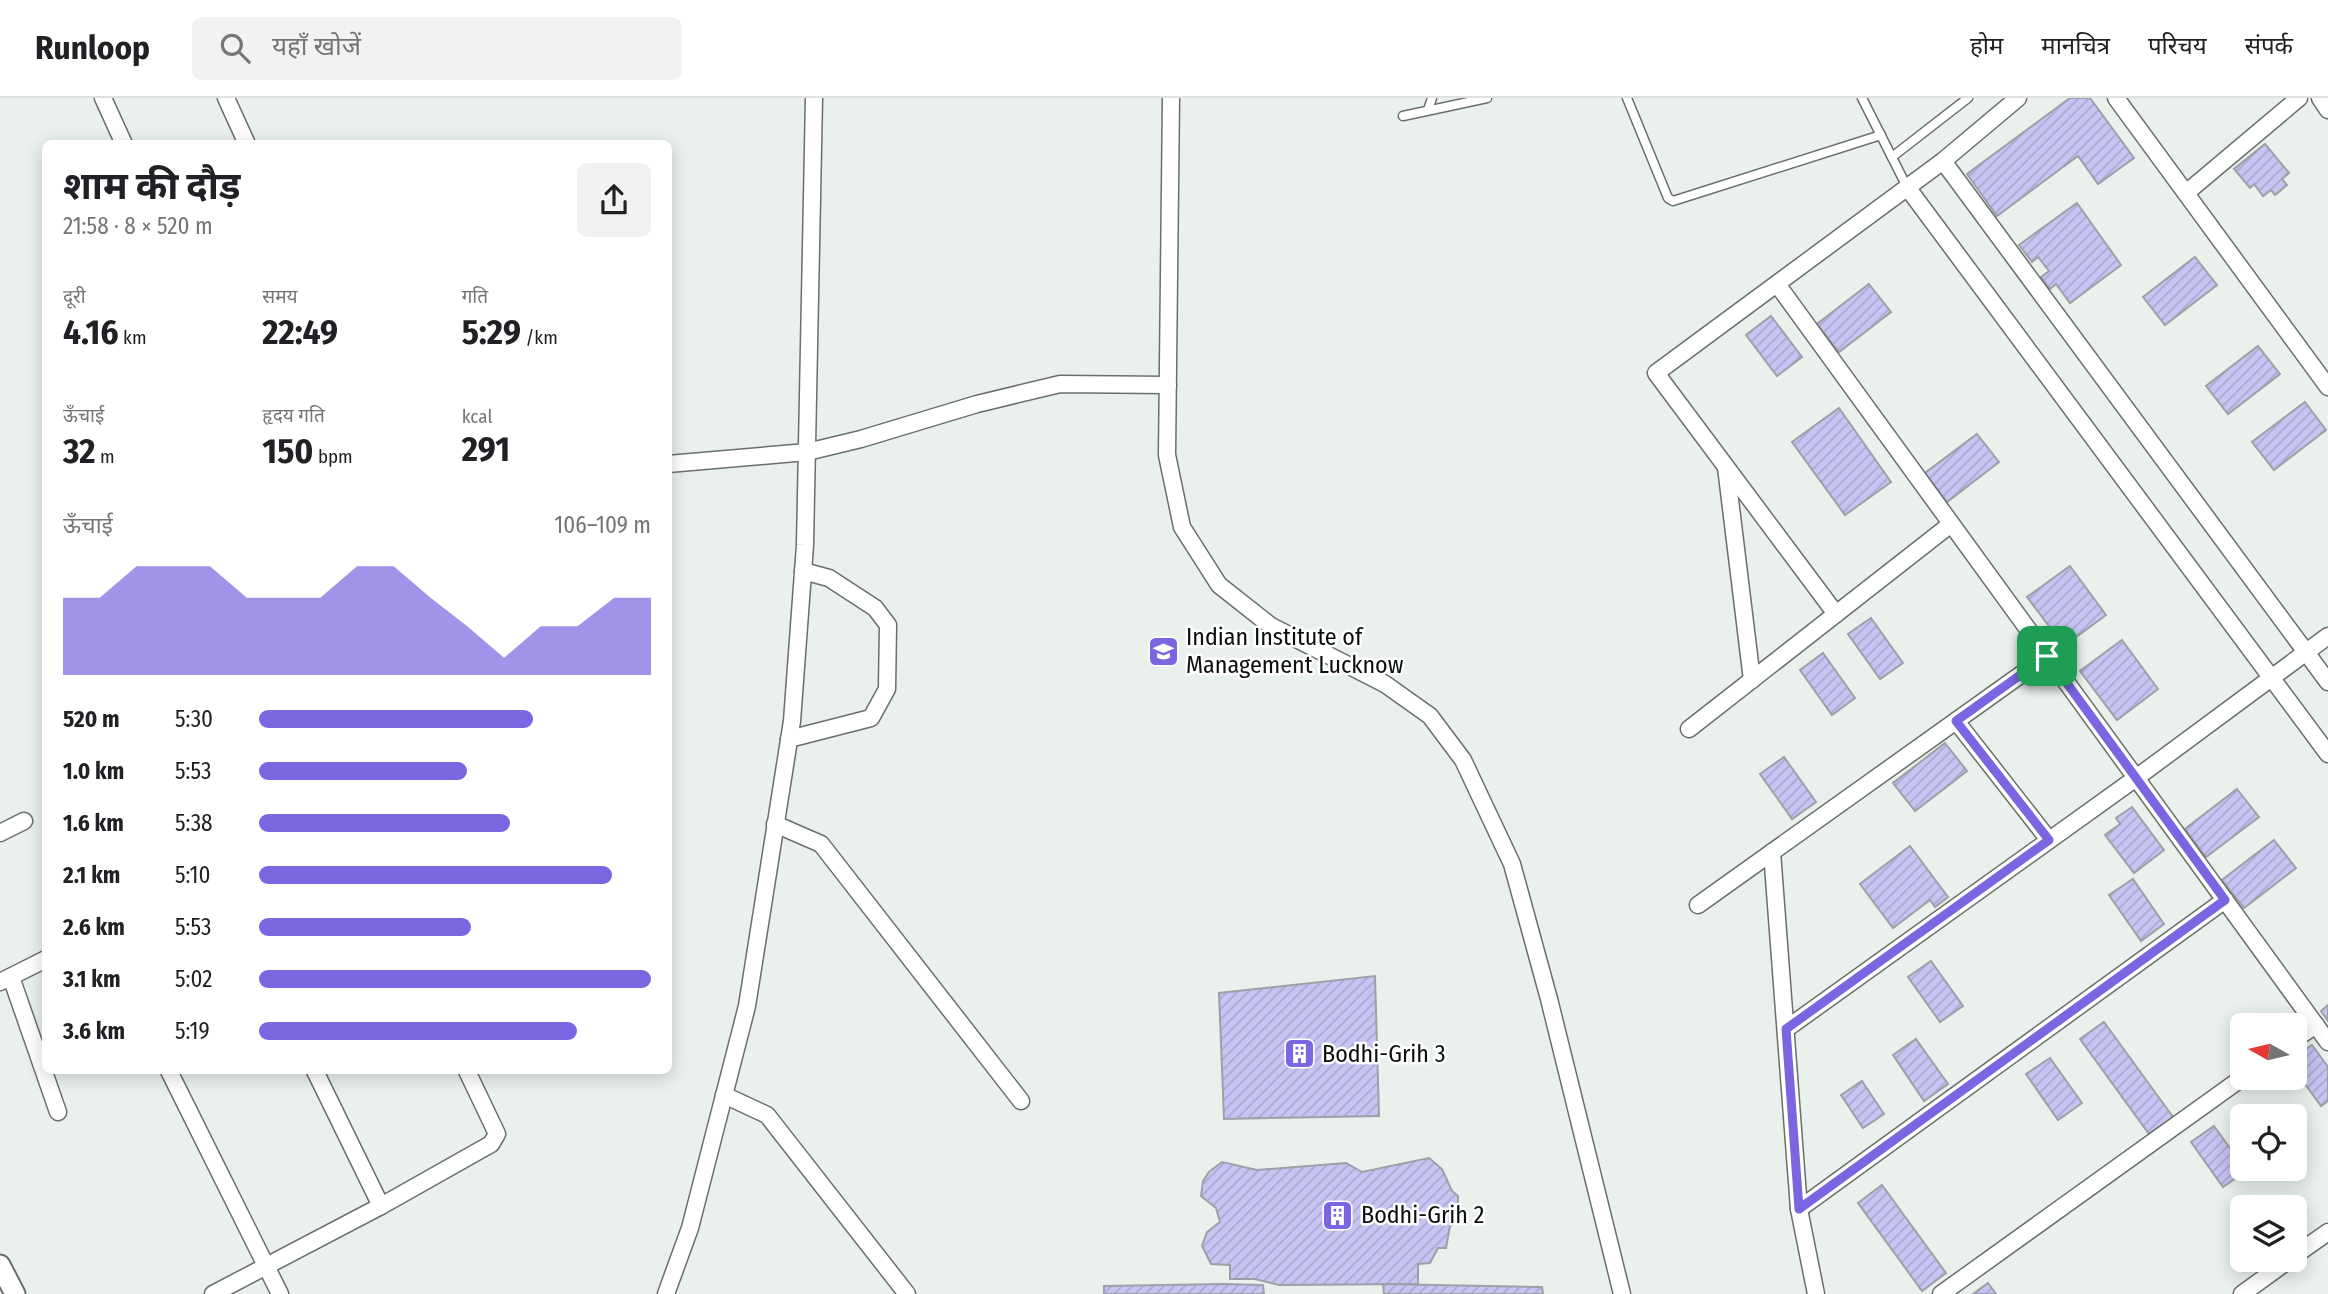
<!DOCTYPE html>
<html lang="hi">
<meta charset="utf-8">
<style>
:root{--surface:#fff;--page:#f2f2f2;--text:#202124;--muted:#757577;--line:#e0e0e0;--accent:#7b65e0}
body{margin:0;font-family:"Fira Sans Condensed","Noto Sans Devanagari",sans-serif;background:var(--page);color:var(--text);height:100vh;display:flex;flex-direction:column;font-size:26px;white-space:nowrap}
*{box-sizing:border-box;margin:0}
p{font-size:23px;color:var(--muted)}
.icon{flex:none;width:38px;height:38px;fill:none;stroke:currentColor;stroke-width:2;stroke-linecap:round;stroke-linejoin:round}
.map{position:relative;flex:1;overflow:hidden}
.sheet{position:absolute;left:42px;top:42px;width:630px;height:934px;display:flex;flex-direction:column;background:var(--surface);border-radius:10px;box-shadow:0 4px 18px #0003}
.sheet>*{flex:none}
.needle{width:46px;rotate:278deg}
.buttons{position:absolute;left:2230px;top:915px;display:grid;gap:14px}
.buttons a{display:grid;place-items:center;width:77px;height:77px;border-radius:10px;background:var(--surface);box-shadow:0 4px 18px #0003;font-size:35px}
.pin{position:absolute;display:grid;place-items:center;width:60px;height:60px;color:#fff;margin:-30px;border-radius:14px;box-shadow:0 4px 10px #0006}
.round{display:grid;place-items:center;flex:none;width:74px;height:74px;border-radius:10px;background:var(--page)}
.overview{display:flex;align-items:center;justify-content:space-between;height:119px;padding:0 21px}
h1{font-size:38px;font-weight:700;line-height:52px}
.figures{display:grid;grid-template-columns:repeat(3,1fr);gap:10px;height:119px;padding:7px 21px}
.figures div{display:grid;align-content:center}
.figures b{font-size:35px;font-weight:700}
.figures small{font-size:19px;font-weight:400}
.figures p{font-size:19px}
.chart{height:196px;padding:14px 21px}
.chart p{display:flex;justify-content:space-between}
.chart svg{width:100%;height:126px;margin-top:7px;fill:var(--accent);opacity:.7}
ul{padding:0 21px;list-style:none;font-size:23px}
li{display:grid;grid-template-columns:112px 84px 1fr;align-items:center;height:52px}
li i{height:18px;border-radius:9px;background:var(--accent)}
header{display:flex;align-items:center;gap:42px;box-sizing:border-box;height:98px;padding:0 35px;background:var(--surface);border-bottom:2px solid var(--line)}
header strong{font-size:33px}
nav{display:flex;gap:38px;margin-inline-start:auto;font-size:24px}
.search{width:490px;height:63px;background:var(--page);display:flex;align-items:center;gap:18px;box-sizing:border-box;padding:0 24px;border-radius:10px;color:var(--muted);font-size:26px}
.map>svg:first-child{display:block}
</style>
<header>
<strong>Runloop</strong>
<div class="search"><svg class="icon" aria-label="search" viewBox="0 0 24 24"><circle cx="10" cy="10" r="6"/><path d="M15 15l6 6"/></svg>यहाँ खोजें</div>
<nav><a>होम</a><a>मानचित्र</a><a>परिचय</a><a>संपर्क</a></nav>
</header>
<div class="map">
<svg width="2328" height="1196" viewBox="0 0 2328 1196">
<defs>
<pattern id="building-hatch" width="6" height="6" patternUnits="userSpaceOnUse" patternTransform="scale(1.75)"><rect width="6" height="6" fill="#c7c4f4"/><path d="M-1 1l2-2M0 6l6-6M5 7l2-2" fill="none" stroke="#aaa7d0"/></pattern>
</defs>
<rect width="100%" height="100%" fill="#eaf1ed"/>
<g fill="url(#building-hatch)" stroke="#9f9fa6" stroke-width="2">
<polygon points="2070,0 2090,0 2134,60 2098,86 2078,58 1997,118 1967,76"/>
<polygon points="2265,46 2289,75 2282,81 2287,87 2275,97 2271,92 2263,98 2254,86 2250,90 2234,71"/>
<polygon points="2077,105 2121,167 2070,205 2056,186 2050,191 2041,179 2049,173 2038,159 2032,164 2019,147"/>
<polygon points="2195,159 2217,187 2165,227 2143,199"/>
<polygon points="1869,186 1891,214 1839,254 1817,226"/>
<polygon points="1771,218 1802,259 1777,278 1746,237"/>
<polygon points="2258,248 2280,276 2228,316 2206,288"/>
<polygon points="2305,304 2326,332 2274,372 2252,344"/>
<polygon points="1839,310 1891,384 1845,417 1792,344"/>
<polygon points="1977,336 1999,364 1947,404 1925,375"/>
<polygon points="2070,468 2106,517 2064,548 2027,499"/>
<polygon points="1871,520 1903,565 1880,581 1848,536"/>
<polygon points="2122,542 2158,591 2117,622 2080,573"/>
<polygon points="1823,555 1855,600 1832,617 1800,572"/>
<polygon points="1945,645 1967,673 1915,713 1893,685"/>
<polygon points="1784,659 1816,704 1792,721 1760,676"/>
<polygon points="2237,691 2259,719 2206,759 2185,731"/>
<polygon points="2132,709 2164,752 2134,775 2105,737 2120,726 2116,720"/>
<polygon points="2274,742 2296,770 2244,810 2222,782"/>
<polygon points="1910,748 1948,799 1935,809 1930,802 1893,830 1860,786"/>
<polygon points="2133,781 2164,826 2141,843 2109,797"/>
<polygon points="1931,863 1963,908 1940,924 1908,879"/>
<polygon points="1375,878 1379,1018 1224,1021 1219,895"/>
<polygon points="2328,907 2328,923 2321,913"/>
<polygon points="2104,924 2173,1019 2149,1036 2080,941"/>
<polygon points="1916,941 1948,986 1924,1003 1893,957"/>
<polygon points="2312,947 2328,969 2328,1003 2321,1008 2294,971 2294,960"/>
<polygon points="2050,960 2082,1005 2058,1022 2026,976"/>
<polygon points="1862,983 1884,1016 1863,1030 1841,997"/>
<polygon points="2214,1028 2242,1067 2242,1071 2246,1073 2223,1089 2191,1044"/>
<polygon points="1429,1060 1442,1071 1452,1093 1458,1098 1458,1124 1450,1128 1446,1150 1438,1150 1430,1165 1418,1166 1418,1186 1279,1187 1255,1181 1230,1181 1230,1167 1211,1166 1202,1148 1207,1134 1220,1124 1216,1110 1201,1098 1203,1083 1209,1074 1222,1064 1257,1072 1346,1065 1362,1074"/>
<polygon points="1882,1087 1946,1175 1922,1193 1858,1105"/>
<polygon points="1988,1185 1996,1196 1973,1196"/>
<polygon points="1224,1186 1263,1187 1264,1196 1104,1196 1104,1188"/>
<polygon points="1383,1186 1542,1189 1543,1196 1384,1196"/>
</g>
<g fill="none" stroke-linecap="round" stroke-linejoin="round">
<defs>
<g id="service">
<polyline points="1627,0 1668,100 1673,103 1881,37"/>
<polyline points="1862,0 1907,89"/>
<polyline points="1428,12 1432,0"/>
<polyline points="1403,18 1487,0"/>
<polyline points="1892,59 1968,0"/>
</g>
<g id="minor">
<polyline points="103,0 124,46"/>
<polyline points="226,0 247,46"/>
<polyline points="1171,0 1167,357 1182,429 1219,487 1271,528 1385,586 1430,618 1463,662 1512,766 1549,901 1622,1196"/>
<polyline points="2116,0 2328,289"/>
<polyline points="2320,0 2328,12"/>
<polyline points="1943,63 2328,584"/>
<polyline points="1907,89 2328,656"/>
<polyline points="2186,95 2299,0"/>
<polyline points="1777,186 2328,944"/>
<polyline points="668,366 807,354 861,341 977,306 1060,286 1168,287"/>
<polyline points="1726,369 1752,582"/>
<polyline points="1836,516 1656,275 1943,63 2018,0"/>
<polyline points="1956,623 2049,742"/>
<polyline points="1689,631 1951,426"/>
<polyline points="789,641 871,620 887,591 888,527 875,510 829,480 803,473"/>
<polyline points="775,726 821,746 1021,1003"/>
<polyline points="0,735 24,723"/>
<polyline points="1772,754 1799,1111 1816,1196"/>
<polyline points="1698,807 2047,558"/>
<polyline points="11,879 58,1014"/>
<polyline points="0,884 46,861"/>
<polyline points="1786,931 2136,680 2328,538"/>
<polyline points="2294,942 2316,927"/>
<polyline points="169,973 280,1196"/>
<polyline points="315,973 381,1108"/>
<polyline points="724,997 767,1017 907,1196"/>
<polyline points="1799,1111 2225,802"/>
<polyline points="2294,1158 2328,1134"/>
<polyline points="213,1196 381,1108 491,1046 497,1036 467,973"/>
<polyline points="666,1196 690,1130 747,908 792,623 805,447 814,0"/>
<polyline points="1941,1196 2242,980"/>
<polyline points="2242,1196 2289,1162"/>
</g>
<polyline id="tertiary" points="0,1167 15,1196"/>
</defs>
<use href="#service" stroke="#696f6c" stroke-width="11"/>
<use href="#minor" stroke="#696f6c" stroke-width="19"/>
<use href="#tertiary" stroke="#696f6c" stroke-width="23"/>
<use href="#service" stroke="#fff" stroke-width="8"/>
<use href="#minor" stroke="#fff" stroke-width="16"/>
<use href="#tertiary" stroke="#fff" stroke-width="19"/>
</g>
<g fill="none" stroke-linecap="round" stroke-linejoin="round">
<defs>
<polygon id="route" points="2047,558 2225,802 1799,1111 1786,931 2049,742 1956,623"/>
</defs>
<use href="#route" stroke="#fff" stroke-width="14"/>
<use href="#route" stroke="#7b65e0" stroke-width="9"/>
</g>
<defs>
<symbol id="university-square" viewBox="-11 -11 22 22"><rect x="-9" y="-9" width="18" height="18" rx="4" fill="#7b65e0" stroke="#fff"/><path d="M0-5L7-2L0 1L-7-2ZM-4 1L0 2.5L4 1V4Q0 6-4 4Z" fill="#fff"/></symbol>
<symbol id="building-square" viewBox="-11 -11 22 22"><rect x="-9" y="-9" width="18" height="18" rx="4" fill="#7b65e0" stroke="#fff"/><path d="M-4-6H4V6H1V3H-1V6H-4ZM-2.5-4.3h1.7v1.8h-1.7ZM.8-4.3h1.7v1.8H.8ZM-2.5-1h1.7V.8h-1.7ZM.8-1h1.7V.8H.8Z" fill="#fff"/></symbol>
</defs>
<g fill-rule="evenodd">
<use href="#university-square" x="1146" y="536" width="35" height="35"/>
<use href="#building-square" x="1282" y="938" width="35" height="35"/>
<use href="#building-square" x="1320" y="1100" width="35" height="35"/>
</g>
<g text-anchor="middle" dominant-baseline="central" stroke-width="5" stroke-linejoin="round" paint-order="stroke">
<g font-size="24" fill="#0c0e0d" stroke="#fff" text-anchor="start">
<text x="1186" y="539">Indian Institute of<tspan x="1186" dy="28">Management Lucknow</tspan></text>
<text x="1322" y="956">Bodhi-Grih 3</text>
<text x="1361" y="1117">Bodhi-Grih 2</text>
</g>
</g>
</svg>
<div class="buttons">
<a><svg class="needle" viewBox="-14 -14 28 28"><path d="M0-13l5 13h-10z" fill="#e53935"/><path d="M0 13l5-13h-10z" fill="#757577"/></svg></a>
<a><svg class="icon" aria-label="locate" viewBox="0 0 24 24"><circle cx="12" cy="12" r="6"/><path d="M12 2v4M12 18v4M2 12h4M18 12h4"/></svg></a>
<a><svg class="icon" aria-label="layers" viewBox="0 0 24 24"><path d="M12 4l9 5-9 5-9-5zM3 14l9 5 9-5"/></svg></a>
</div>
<div class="pin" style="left:2047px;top:558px;background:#1e9e55"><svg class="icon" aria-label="arrive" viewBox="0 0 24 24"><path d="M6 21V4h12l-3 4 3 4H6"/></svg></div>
<section class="sheet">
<div class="overview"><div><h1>शाम की दौड़</h1><p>21:58 · 8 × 520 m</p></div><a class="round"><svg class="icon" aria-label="share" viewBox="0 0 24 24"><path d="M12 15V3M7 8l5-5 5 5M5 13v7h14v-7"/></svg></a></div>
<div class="figures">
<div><p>दूरी</p><b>4.16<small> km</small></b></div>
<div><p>समय</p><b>22:49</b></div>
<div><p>गति</p><b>5:29<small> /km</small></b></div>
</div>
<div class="figures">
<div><p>ऊँचाई</p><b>32<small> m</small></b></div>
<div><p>हृदय गति</p><b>150<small> bpm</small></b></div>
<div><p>kcal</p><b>291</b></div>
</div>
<div class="chart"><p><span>ऊँचाई</span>106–109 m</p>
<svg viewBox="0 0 160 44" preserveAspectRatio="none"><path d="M0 44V17L10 17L20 6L30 6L40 6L50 17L60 17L70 17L80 6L90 6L100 17L110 27L120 38L130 27L140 27L150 17L160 17V44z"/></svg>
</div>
<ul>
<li><b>520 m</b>5:30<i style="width:70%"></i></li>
<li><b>1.0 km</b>5:53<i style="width:53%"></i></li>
<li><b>1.6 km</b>5:38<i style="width:64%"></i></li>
<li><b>2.1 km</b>5:10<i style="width:90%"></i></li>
<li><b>2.6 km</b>5:53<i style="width:54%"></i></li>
<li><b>3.1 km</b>5:02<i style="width:100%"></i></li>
<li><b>3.6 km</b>5:19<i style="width:81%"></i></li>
</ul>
</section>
</div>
